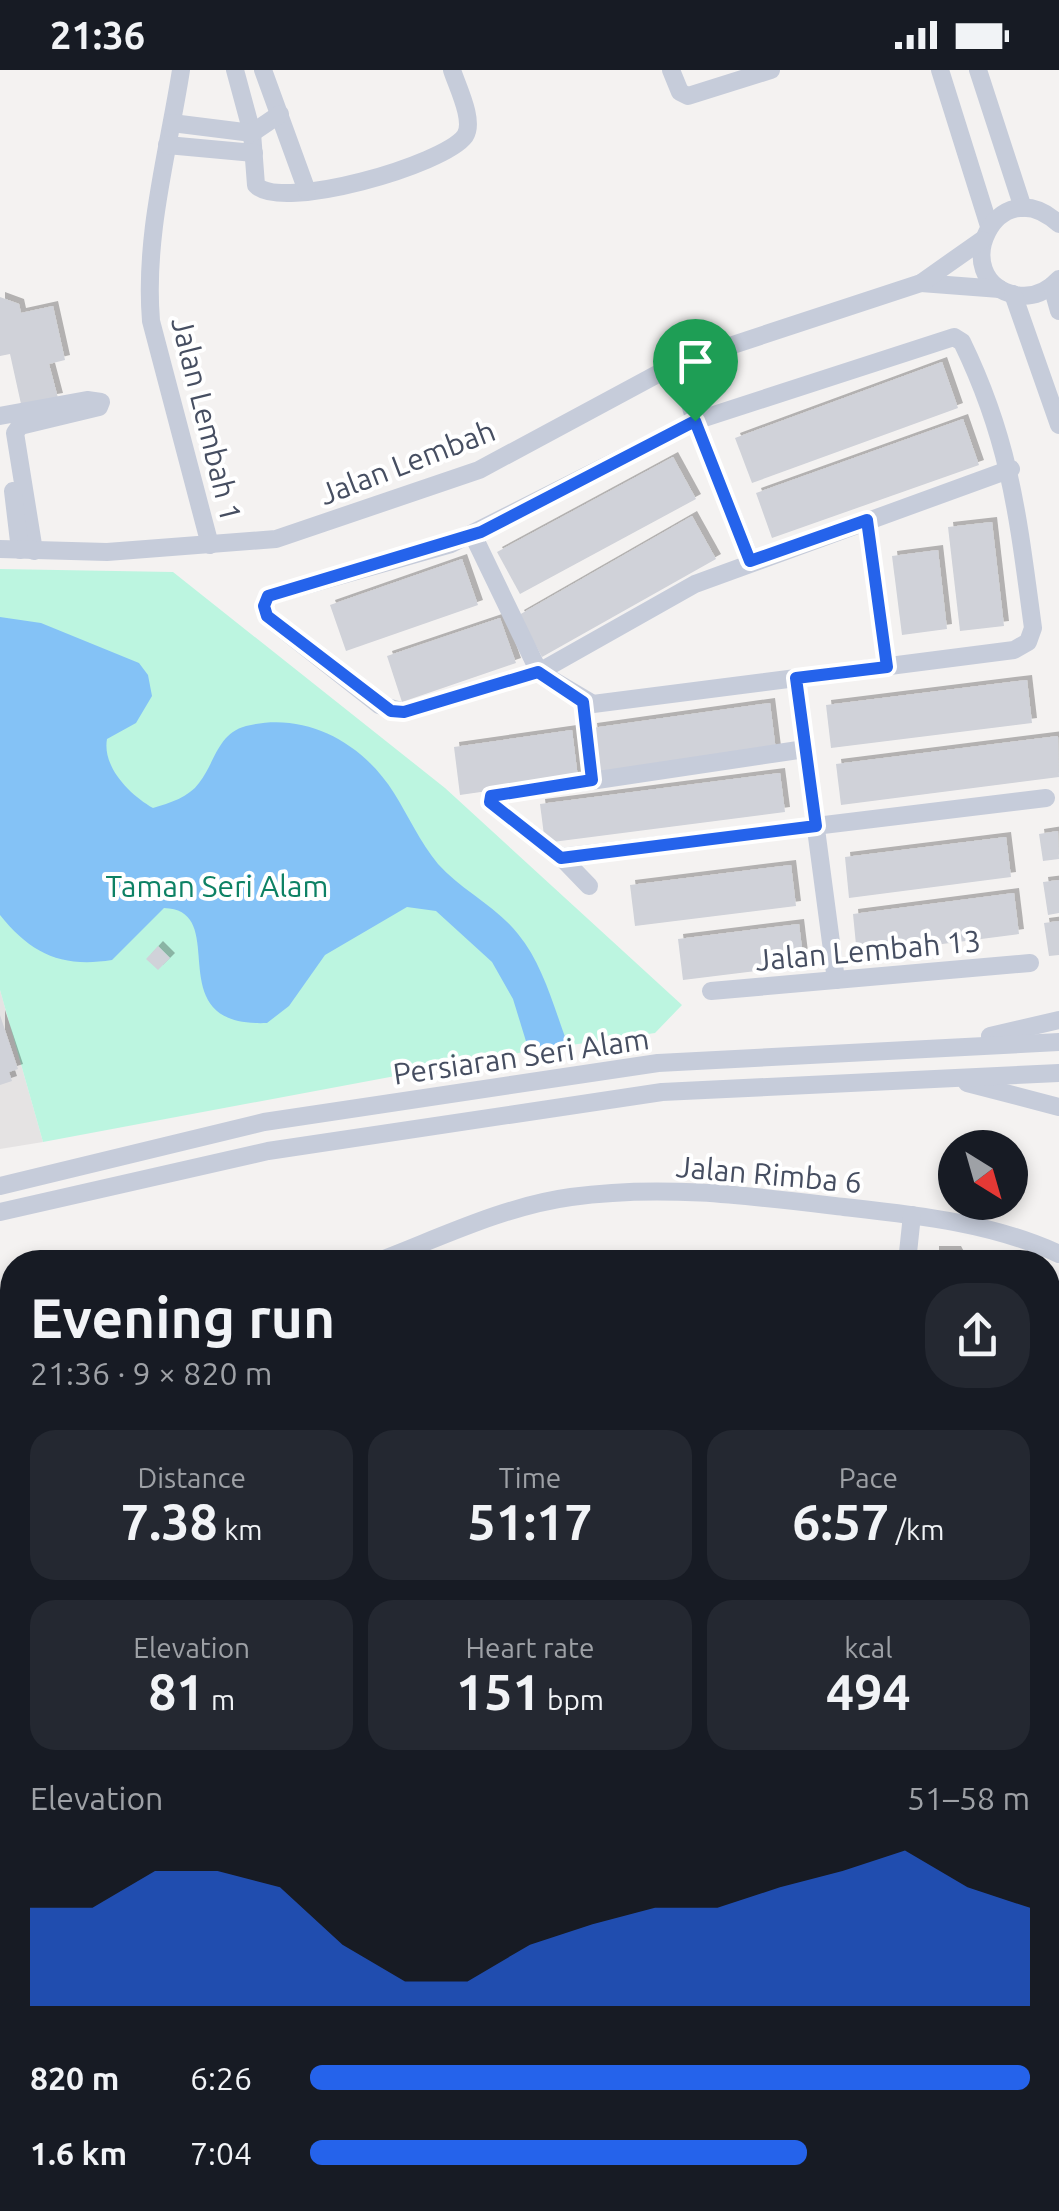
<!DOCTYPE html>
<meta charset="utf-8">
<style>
:root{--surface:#171b24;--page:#242831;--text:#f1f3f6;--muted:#9ea1a6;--accent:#2563eb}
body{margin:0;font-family:Ubuntu,sans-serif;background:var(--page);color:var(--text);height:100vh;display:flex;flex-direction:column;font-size:38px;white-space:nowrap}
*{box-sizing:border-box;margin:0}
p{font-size:32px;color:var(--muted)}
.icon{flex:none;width:55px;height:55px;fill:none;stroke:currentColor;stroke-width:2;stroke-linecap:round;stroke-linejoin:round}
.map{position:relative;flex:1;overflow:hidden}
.side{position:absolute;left:0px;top:1180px;width:1060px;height:962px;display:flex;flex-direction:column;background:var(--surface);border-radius:40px 40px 0 0;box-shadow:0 5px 15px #0003}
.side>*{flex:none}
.needle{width:65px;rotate:143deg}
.controls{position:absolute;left:938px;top:1060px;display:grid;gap:20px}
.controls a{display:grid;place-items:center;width:90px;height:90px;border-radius:50%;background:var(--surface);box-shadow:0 5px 15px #0003;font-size:50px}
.pin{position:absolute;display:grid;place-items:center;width:85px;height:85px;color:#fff;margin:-102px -42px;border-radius:50% 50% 50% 0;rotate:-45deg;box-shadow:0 0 10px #0007}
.pin .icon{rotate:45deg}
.round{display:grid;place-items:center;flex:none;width:105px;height:105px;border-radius:40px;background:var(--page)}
.headline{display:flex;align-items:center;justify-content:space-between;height:170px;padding:0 30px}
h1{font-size:55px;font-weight:700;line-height:75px}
.stats{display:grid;grid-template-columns:repeat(3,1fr);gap:15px;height:170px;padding:10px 30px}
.stats div{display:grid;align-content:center;border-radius:25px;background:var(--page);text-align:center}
.stats b{font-size:50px;font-weight:700}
.stats small{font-size:28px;font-weight:400}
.stats p{font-size:28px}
.chart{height:280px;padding:20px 30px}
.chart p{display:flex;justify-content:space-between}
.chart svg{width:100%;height:180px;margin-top:10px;fill:var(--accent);opacity:.7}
ul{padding:0 30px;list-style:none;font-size:32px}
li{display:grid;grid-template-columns:160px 120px 1fr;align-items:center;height:75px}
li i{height:25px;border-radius:12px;background:var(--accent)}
.status{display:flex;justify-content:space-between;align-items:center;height:70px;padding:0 50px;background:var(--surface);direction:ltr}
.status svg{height:28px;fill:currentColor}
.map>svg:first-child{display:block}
</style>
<div class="status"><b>21:36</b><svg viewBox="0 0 49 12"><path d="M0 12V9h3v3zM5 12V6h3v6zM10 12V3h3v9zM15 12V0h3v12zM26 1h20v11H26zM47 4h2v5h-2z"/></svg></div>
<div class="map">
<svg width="1059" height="2141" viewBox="0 0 1059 2141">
<defs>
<filter id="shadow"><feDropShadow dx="5" dy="-5" stdDeviation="0" flood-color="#0004"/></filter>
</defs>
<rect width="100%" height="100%" fill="#f4f2f1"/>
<polygon fill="#e5e3e3" points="0,920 43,1072 0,1079"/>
<polygon fill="#bcf5e0" points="0,499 173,502 445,718 682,935 655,963 529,981 43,1072 0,920"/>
<path fill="#84c2f6" d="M0 547 41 553 139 593 148 605 152 626 136 653 107 669C102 697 130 725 153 738 170 733 189 727 199 713 215 693 217 664 246 656 305 641 362 672 394 723 409 747 420 772 438 794 461 820 496 836 518 864 543 894 554 938 568 975L529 981 513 929 492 892 436 841 407 837 325 885 289 936 267 953C155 958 234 840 164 838L112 890C62 898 31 884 0 845Z"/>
<g fill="#d0d2d9" filter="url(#shadow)">
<polygon points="0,227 19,234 21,243 53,236 65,290 49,294 58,328 21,334 10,284 0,286"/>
<polygon points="942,292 958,338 752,413 735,368"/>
<polygon points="963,349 979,395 772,468 756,423"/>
<polygon points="673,387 696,429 520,524 497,482"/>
<polygon points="692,446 716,489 542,587 519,545"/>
<polygon points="992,452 1004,556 960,561 948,457"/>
<polygon points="938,480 947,559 902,565 892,486"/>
<polygon points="462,489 478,535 346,581 330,535"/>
<polygon points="500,548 516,593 402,632 387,586"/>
<polygon points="1027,610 1032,653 831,678 826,635"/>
<polygon points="770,633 776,681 598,705 592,658"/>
<polygon points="572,660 578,708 460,725 454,677"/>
<polygon points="1058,666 1059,707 841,735 836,694"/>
<polygon points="780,703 785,742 545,773 540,734"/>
<polygon points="1058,761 1059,789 1043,791 1039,764"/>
<polygon points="1006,767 1011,807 849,828 845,787"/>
<polygon points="791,795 796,836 635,856 630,815"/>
<polygon points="1059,810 1059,843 1048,845 1043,812"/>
<polygon points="1014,823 1019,864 857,885 853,844"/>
<polygon points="1059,851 1059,885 1049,886 1044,853"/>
<polygon points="799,854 804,895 683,910 678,869"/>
<polygon points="158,876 170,888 158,900 146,889"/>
<polygon points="0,945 18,999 9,1002 12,1011 0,1015"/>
<polygon points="934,1181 956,1181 962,1192 934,1192"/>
<polygon points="0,1515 6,1533 11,1531 12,1536 12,1547 0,1550"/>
<polygon points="12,1575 12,1634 11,1634 6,1616 0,1615 0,1579"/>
<polygon points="12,1803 12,1841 0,1827 0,1815"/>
</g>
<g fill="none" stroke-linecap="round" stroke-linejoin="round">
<g stroke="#c6ccda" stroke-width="18">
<path d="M181 0C168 83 144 166 151 251L210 475"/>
<path d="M235 0 252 63 256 115C280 142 444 95 465 66 475 51 457 16 452 0"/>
<polyline points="263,0 307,121"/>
<polyline points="671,0 680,22 688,26 771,0"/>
<polyline points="940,0 989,156"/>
<polyline points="978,0 1023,138"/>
<polyline points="172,53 252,63 280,44"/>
<polyline points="167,75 254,83"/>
<path d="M1059 154C996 96 945 210 1016 225 1033 228 1048 221 1059 209"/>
<polyline points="921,213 1000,219"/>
<polyline points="1052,216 1059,241"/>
<polyline points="1013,224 1059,355"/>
<polyline points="678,293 695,351 751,491"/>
<polyline points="0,346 87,330 101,332 99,337 20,356 15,363 34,481"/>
<polyline points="13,421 20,480"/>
<polyline points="867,450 887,597"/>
<path d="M473 465 539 602 593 634 1014 580 1028 572 1033 558C1018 448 1011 373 962 272L954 267 695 351 451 474 268 526 264 536 267 547 379 635 405 642 539 602 695 514 1011 399"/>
<polyline points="0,479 107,482 276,469 479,400 678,293 921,213 982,170"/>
<polyline points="796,608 836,910"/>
<polyline points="583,632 592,710"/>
<polyline points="561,787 1046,728"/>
<polyline points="589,816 561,787 491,732 491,726 805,679"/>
<polyline points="711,921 1030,893"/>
<polyline points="990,966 1059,950"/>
<polyline points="967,1013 1059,1037"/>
<polyline points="0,1116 264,1052 658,993 1059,972"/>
<polyline points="0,1142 268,1081 662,1022 1059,1003"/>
<path d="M376 1192C437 1169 504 1136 571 1127 663 1114 752 1126 844 1137 916 1145 993 1153 1059 1184"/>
<polyline points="907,1192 912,1145"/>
<polyline points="1048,1693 1059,1646"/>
<polyline points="0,1760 12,1749"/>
<polyline points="1048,1812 1059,1816"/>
<polyline points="0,1995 12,1987"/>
<polyline points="1048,2005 1059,1975"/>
<polyline points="1048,2078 1059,2052"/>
<polyline points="139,2141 156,2130"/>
<polyline points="463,2141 470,2130"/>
<polyline points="785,2141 792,2130"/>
<polyline points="987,2141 992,2130"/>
<polyline points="1019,2141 1024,2130"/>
</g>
</g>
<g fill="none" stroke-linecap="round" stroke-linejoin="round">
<defs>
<polygon id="route" points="695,351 750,491 867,450 887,597 796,608 816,756 561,788 490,732 491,726 592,710 583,632 538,602 404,642 391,641 267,546 264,536 268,526 481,462"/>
</defs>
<use href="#route" stroke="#fff" stroke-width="20"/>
<use href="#route" stroke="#2563eb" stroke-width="12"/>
</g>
<g text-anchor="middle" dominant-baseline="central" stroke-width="8" stroke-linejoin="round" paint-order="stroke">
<g font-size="30" fill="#464e61" stroke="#fff">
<text transform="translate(207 349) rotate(76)">Jalan Lembah 1</text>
<text transform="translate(407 392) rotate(-21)">Jalan Lembah</text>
<text transform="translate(868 880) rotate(-5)">Jalan Lembah 13</text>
<text transform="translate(521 986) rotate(-8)">Persiaran Seri Alam</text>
<text transform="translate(769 1104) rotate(5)">Jalan Rimba 6</text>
</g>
<g font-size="30" fill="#0d8164" stroke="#fff">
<text x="217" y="816">Taman Seri Alam</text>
</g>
</g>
</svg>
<div class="controls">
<a><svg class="needle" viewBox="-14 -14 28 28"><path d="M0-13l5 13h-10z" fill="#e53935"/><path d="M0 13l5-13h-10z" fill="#9ea1a6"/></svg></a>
</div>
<div class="pin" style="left:695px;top:351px;background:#1e9e55"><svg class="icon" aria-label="arrive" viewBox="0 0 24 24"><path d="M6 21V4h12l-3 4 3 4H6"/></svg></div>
<section class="side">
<div class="headline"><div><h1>Evening run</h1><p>21:36 · 9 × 820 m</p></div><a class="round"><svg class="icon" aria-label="share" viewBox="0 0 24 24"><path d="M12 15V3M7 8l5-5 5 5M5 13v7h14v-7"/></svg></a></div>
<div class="stats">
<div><p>Distance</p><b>7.38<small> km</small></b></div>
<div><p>Time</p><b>51:17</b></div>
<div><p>Pace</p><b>6:57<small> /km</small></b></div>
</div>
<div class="stats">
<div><p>Elevation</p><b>81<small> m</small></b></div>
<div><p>Heart rate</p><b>151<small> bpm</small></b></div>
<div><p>kcal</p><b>494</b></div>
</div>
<div class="chart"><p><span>Elevation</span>51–58 m</p>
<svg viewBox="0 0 160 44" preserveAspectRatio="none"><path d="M0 44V20L10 20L20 11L30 11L40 15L50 29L60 38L70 38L80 29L90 24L100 20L110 20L120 15L130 11L140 6L150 15L160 20V44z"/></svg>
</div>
<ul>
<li><b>820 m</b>6:26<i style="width:100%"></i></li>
<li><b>1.6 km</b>7:04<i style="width:69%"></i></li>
</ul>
</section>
</div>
